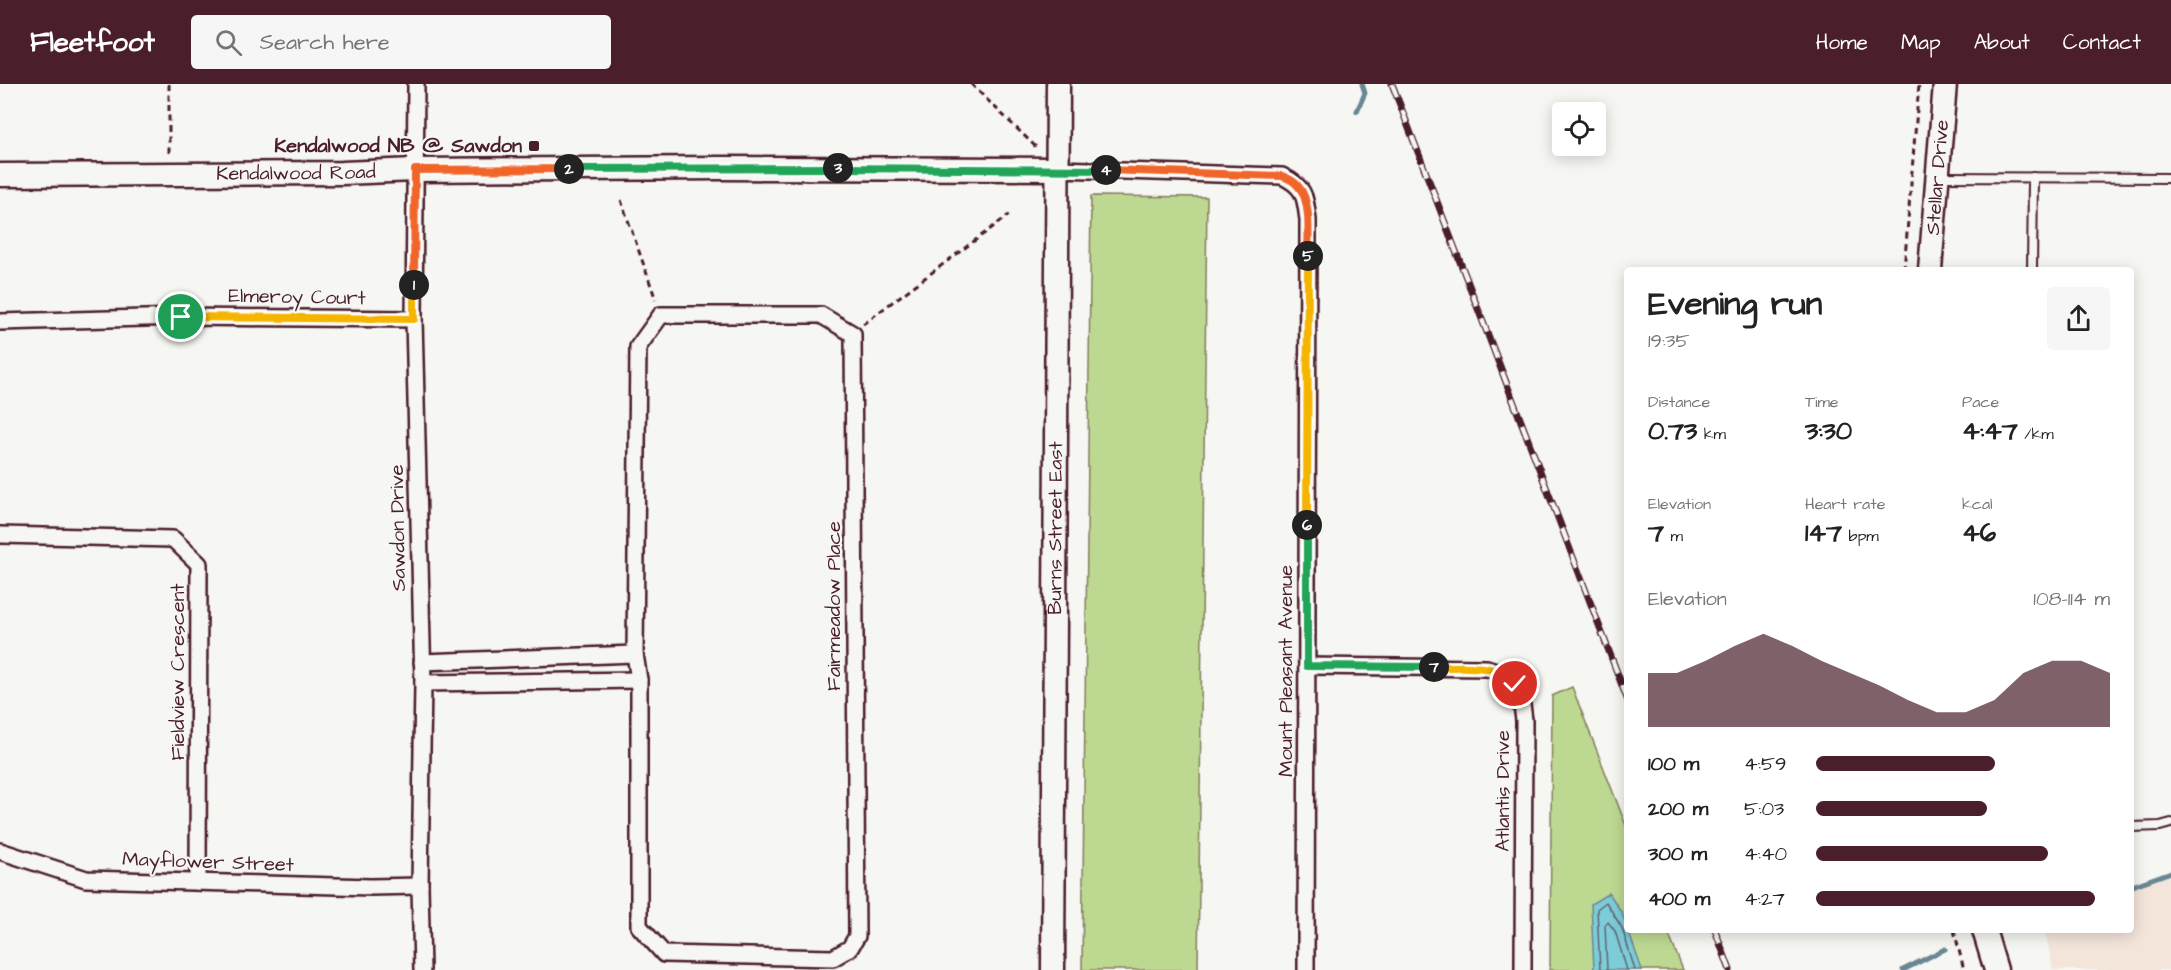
<!DOCTYPE html>
<meta charset="utf-8">
<style>
:root{--surface:#fff;--page:#f6f6f6;--text:#222;--muted:#767676;--accent:#4a1f2b}
body{margin:0;font-family:"Architects Daughter",sans-serif;background:var(--page);color:var(--text);height:100vh;display:flex;flex-direction:column;font-size:22px;white-space:nowrap}
*{box-sizing:border-box;margin:0}
p{font-size:20px;color:var(--muted)}
.icon{flex:none;width:33px;height:33px;fill:none;stroke:currentColor;stroke-width:2;stroke-linecap:round;stroke-linejoin:round}
.map{position:relative;flex:1;overflow:hidden}
.panel{position:absolute;left:1624px;top:183px;width:510px;height:666px;display:flex;flex-direction:column;background:var(--surface);border-radius:6px;box-shadow:0 3px 15px #0003}
.panel>*{flex:none}
.controls{position:absolute;left:1552px;top:18px;display:grid;gap:12px}
.controls a{display:grid;place-items:center;width:54px;height:54px;border-radius:6px;background:var(--surface);box-shadow:0 3px 15px #0003;font-size:30px}
.pin{position:absolute;display:grid;place-items:center;width:51px;height:51px;color:#fff;margin:-26px;border:3px solid #fff;border-radius:50%;box-shadow:0 2px 6px #0007}
.km{position:absolute;width:30px;height:30px;margin:-15px;border-radius:50%;background:#222;color:#fff;font-size:16px;line-height:30px;text-align:center}
.round{display:grid;place-items:center;flex:none;width:63px;height:63px;border-radius:6px;background:var(--page)}
.overview{display:flex;align-items:center;justify-content:space-between;height:102px;padding:0 24px}
h1{font-size:33px;font-weight:700;line-height:45px}
.metrics{display:grid;grid-template-columns:repeat(3,1fr);gap:9px;height:102px;padding:6px 24px}
.metrics div{display:grid;align-content:center}
.metrics b{font-size:26px;font-weight:700}
.metrics small{font-size:16px;font-weight:400}
.metrics p{font-size:16px}
.chart{height:168px;padding:12px 24px}
.chart p{display:flex;justify-content:space-between}
.chart svg{width:100%;height:108px;margin-top:6px;fill:var(--accent);opacity:.7}
ul{padding:0 24px;list-style:none;font-size:20px}
li{display:grid;grid-template-columns:96px 72px 1fr;align-items:center;height:45px}
li i{height:15px;border-radius:8px;background:var(--accent)}
header{display:flex;align-items:center;gap:36px;box-sizing:border-box;height:84px;padding:0 30px;background:var(--accent);color:#fff}
header strong{font-size:28px}
nav{display:flex;gap:33px;margin-inline-start:auto;font-size:21px}
.search{width:420px;height:54px;background:var(--page);display:flex;align-items:center;gap:15px;box-sizing:border-box;padding:0 21px;border-radius:6px;color:var(--muted);font-size:22px}
.map>svg:first-child{display:block}
</style>
<header>
<strong>Fleetfoot</strong>
<div class="search"><svg class="icon" aria-label="search" viewBox="0 0 24 24"><circle cx="10" cy="10" r="6"/><path d="M15 15l6 6"/></svg>Search here</div>
<nav><a>Home</a><a>Map</a><a>About</a><a>Contact</a></nav>
</header>
<div class="map">
<svg width="2171" height="886" viewBox="0 0 2171 886">
<rect width="100%" height="100%" fill="#f6f6f2"/>
<filter id="ink" filterUnits="userSpaceOnUse"><feTurbulence type="fractalNoise" baseFrequency=".0167" numOctaves="2"/><feDisplacementMap in="SourceGraphic" scale="12" xChannelSelector="R" yChannelSelector="G"/><feConvolveMatrix kernelMatrix="1 2 1 2 8 2 1 2 1" color-interpolation-filters="sRGB"/></filter>
<g filter="url(#ink)">
<polygon fill="#f4e5da" points="2171,788 2171,886 2053,886 2045,846 2132,846 2132,802"/>
<g fill="#bdd991" stroke="#847c5e" stroke-width="1.5">
<polygon points="1091,112 1207,113 1198,886 1082,886"/>
<polygon points="1572,603 1627,744 1628,846 1667,846 1683,886 1550,886 1552,612"/>
</g>
<polygon fill="#7dcdd9" stroke="#698793" stroke-width="1.5" points="1609,809 1622,829 1642,886 1594,886 1591,820"/>
<g fill="none" stroke-linecap="round" stroke-linejoin="round">
<g stroke="#5e6571" stroke-width="1.5">
<polyline points="1600,886 1597,825 1606,818 1622,844 1635,886"/>
<polyline points="1607,886 1605,841 1608,838 1615,847 1627,886"/>
</g>
<g stroke="#698793" stroke-width="5">
<polyline points="1357,27 1365,9 1362,0"/>
<polyline points="2132,802 2171,788"/>
<polyline points="1903,886 1945,865"/>
</g>
<defs>
<g id="lane">
<polyline points="1939,93 2171,94"/>
<polyline points="2032,186 2033,93"/>
<polyline points="2132,743 2160,742 2171,739"/>
</g>
<g id="street">
<polyline points="416,0 414,235 423,599 420,802 422,886"/>
<path d="M1058 85 1282 92C1305 103 1305 112 1308 136L1306 886"/>
<polygon points="661,231 821,231 853,250 857,852 850,864 833,874 664,870 639,842 639,596 635,570 638,263"/>
<polyline points="0,238 181,233 414,235"/>
<polyline points="0,451 173,455 199,480 198,798"/>
<polyline points="422,578 635,570"/>
<path d="M1307 582 1487 584C1518 593 1521 607 1524 637L1523 886"/>
<polyline points="423,599 639,596"/>
<polyline points="0,767 86,795 371,803 420,802"/>
</g>
<g id="secondary">
<path id="s1" d="M0 91 342 89 415 86 720 84 1058 85"/>
<path id="s2" d="M1930 186 1945 0"/>
<polyline points="1984,846 1996,886"/>
<path id="s3" d="M1053 886 1058 0"/>
</g>
</defs>
<use href="#lane" stroke="#4a1f2b" stroke-width="12"/>
<use href="#street" stroke="#4a1f2b" stroke-width="20"/>
<use href="#secondary" stroke="#4a1f2b" stroke-width="27"/>
<g stroke="#4a1f2b" stroke-width="3" stroke-dasharray="6 4.5" stroke-linecap="butt">
<polyline points="169,0 169,70"/>
<polyline points="971,0 1038,65"/>
<polyline points="621,116 656,216"/>
<polyline points="1904,186 1919,0"/>
<polyline points="863,240 1009,131"/>
<polyline points="1954,846 1964,886"/>
</g>
<use href="#lane" stroke="#f6f6f2" stroke-width="8"/>
<use href="#street" stroke="#f6f6f2" stroke-width="15"/>
<use href="#secondary" stroke="#f6f6f2" stroke-width="22"/>
<defs>
<g id="rail">
<polyline points="1392,0 1628,617"/>
<polyline points="1715,846 1730,886"/>
</g>
</defs>
<use href="#rail" stroke="#4a1f2b" stroke-width="7"/>
<use href="#rail" stroke="#f6f6f2" stroke-width="4.5" stroke-dasharray="14" stroke-linecap="butt"/>
</g>
</g>
<g fill="none" stroke-linecap="round" stroke-linejoin="round" filter="url(#ink)">
<defs>
<polyline id="split-1" points="181,233 414,235 414,201"/>
<polyline id="split-2" points="414,201 415,86 569,85"/>
<polyline id="split-3" points="569,85 838,84"/>
<polyline id="split-4" points="838,84 1106,86"/>
<path id="split-5" d="M1106 86 1282 92C1288 94 1294 97 1298 102 1312 116 1308 154 1308 172"/>
<polyline id="split-6" points="1307,441 1308,172"/>
<polyline id="split-7" points="1307,441 1307,582 1434,583"/>
<path id="split-8" d="M1434 583C1461 584 1496 577 1515 600"/>
</defs>
<use href="#split-1" stroke="#fff" stroke-width="12"/>
<use href="#split-2" stroke="#fff" stroke-width="12"/>
<use href="#split-3" stroke="#fff" stroke-width="12"/>
<use href="#split-4" stroke="#fff" stroke-width="12"/>
<use href="#split-5" stroke="#fff" stroke-width="12"/>
<use href="#split-6" stroke="#fff" stroke-width="12"/>
<use href="#split-7" stroke="#fff" stroke-width="12"/>
<use href="#split-8" stroke="#fff" stroke-width="12"/>
<use href="#split-1" stroke="#f5b400" stroke-width="8"/>
<use href="#split-2" stroke="#f0652b" stroke-width="8"/>
<use href="#split-3" stroke="#22a559" stroke-width="8"/>
<use href="#split-4" stroke="#22a559" stroke-width="8"/>
<use href="#split-5" stroke="#f0652b" stroke-width="8"/>
<use href="#split-6" stroke="#f5b400" stroke-width="8"/>
<use href="#split-7" stroke="#22a559" stroke-width="8"/>
<use href="#split-8" stroke="#f5b400" stroke-width="8"/>
</g>
<rect fill="#4a1f2b" stroke="#f6f6f2" stroke-width="2" x="528" y="56" width="12" height="12" rx="3"/>
<g text-anchor="middle" dominant-baseline="central" stroke-width="4.5" stroke-linejoin="round" paint-order="stroke">
<g font-size="20" font-weight="bold" fill="#4a1f2b" stroke="#f6f6f2" text-anchor="end">
<text x="522" y="62">Kendalwood NB @ Sawdon</text>
</g>
<g font-size="20" fill="#4a1f2b" stroke="#f6f6f2">
<text stroke="none"><textPath href="#s1" startOffset="296">Kendalwood Road</textPath></text>
<text stroke="none"><textPath href="#s2" startOffset="93">Stellar Drive</textPath></text>
<text transform="translate(297 213) rotate(1)">Elmeroy Court</text>
<text stroke="none"><textPath href="#s3" startOffset="442">Burns Street East</textPath></text>
<text transform="translate(398 444) rotate(-91)">Sawdon Drive</text>
<text transform="translate(834 522) rotate(-90)">Fairmeadow Place</text>
<text transform="translate(1286 587) rotate(-90)">Mount Pleasant Avenue</text>
<text transform="translate(178 588) rotate(-90)">Fieldview Crescent</text>
<text transform="translate(1503 707) rotate(-90)">Atlantis Drive</text>
<text transform="translate(208 778) rotate(2)">Mayflower Street</text>
</g>
</g>
</svg>
<div class="controls">
<a><svg class="icon" aria-label="locate" viewBox="0 0 24 24"><circle cx="12" cy="12" r="6"/><path d="M12 2v4M12 18v4M2 12h4M18 12h4"/></svg></a>
</div>
<div class="pin" style="left:181px;top:233px;background:#1e9e55"><svg class="icon" aria-label="arrive" viewBox="0 0 24 24"><path d="M6 21V4h12l-3 4 3 4H6"/></svg></div>
<div class="pin" style="left:1515px;top:600px;background:#d93025"><svg class="icon" aria-label="check" viewBox="0 0 24 24"><path d="M5 12l5 5 9-10"/></svg></div>
<b class="km" style="left:414px;top:201px">1</b>
<b class="km" style="left:569px;top:85px">2</b>
<b class="km" style="left:838px;top:84px">3</b>
<b class="km" style="left:1106px;top:86px">4</b>
<b class="km" style="left:1308px;top:172px">5</b>
<b class="km" style="left:1307px;top:441px">6</b>
<b class="km" style="left:1434px;top:583px">7</b>
<section class="panel">
<div class="overview"><div><h1>Evening run</h1><p>19:35</p></div><a class="round"><svg class="icon" aria-label="share" viewBox="0 0 24 24"><path d="M12 15V3M7 8l5-5 5 5M5 13v7h14v-7"/></svg></a></div>
<div class="metrics">
<div><p>Distance</p><b>0.73<small> km</small></b></div>
<div><p>Time</p><b>3:30</b></div>
<div><p>Pace</p><b>4:47<small> /km</small></b></div>
</div>
<div class="metrics">
<div><p>Elevation</p><b>7<small> m</small></b></div>
<div><p>Heart rate</p><b>147<small> bpm</small></b></div>
<div><p>kcal</p><b>46</b></div>
</div>
<div class="chart"><p><span>Elevation</span>108–114 m</p>
<svg viewBox="0 0 160 44" preserveAspectRatio="none"><path d="M0 44V22L10 22L20 17L30 11L40 6L50 11L60 17L70 22L80 27L90 33L100 38L110 38L120 33L130 22L140 17L150 17L160 22V44z"/></svg>
</div>
<ul>
<li><b>100 m</b>4:59<i style="width:61%"></i></li>
<li><b>200 m</b>5:03<i style="width:58%"></i></li>
<li><b>300 m</b>4:40<i style="width:79%"></i></li>
<li><b>400 m</b>4:27<i style="width:95%"></i></li>
</ul>
</section>
</div>
